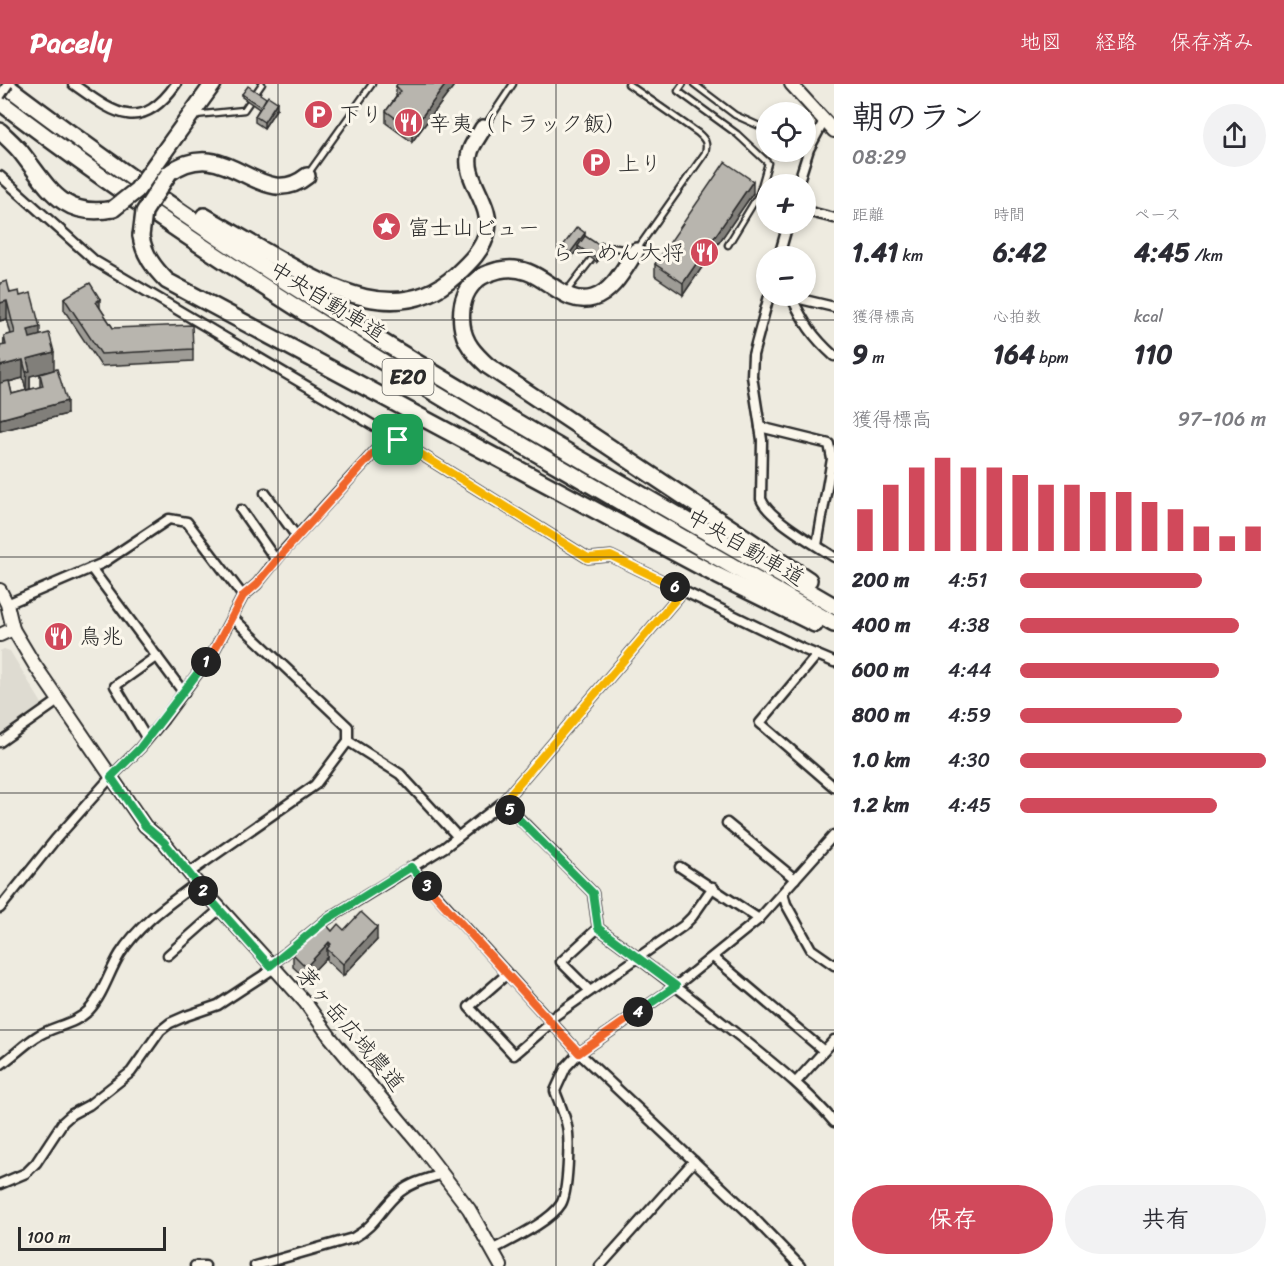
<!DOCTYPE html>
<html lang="ja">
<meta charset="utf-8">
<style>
:root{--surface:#fff;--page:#f2f2f3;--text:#2b2b33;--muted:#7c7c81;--accent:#d1495b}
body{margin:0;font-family:Sriracha,"Klee One",sans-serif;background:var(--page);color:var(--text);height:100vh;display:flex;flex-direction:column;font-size:22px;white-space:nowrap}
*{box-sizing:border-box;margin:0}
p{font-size:20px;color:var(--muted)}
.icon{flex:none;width:33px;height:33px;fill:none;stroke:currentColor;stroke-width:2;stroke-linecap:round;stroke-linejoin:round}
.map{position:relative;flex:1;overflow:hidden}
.sheet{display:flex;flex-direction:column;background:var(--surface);width:450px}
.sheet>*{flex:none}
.tools{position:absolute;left:756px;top:18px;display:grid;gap:12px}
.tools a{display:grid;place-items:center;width:60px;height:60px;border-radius:50%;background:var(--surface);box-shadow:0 3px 9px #0003;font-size:30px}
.scale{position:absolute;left:18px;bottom:15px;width:148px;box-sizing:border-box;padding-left:6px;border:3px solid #2b2b2b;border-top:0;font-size:16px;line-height:21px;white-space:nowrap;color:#2b2b2b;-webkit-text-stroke:4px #fbf7ec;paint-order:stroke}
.pin{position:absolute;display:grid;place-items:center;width:51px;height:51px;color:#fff;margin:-26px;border-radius:12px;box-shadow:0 3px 9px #0006}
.km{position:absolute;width:30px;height:30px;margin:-15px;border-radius:50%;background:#222;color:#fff;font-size:16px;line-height:30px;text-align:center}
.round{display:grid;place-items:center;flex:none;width:63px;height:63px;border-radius:32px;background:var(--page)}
.headline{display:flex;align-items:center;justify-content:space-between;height:102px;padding:0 18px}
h1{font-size:33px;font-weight:700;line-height:45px}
.metrics{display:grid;grid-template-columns:repeat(3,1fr);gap:9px;height:102px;padding:6px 18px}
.metrics div{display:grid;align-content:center}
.metrics b{font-size:26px;font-weight:700}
.metrics small{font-size:16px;font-weight:400}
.metrics p{font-size:16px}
.chart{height:168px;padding:12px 18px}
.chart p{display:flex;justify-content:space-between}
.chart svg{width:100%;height:108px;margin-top:6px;stroke:var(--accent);stroke-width:6}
.button{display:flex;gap:12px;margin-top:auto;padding:12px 18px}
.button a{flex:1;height:69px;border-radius:36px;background:var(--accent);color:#fff;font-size:24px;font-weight:700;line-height:69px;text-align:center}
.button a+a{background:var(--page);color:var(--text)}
ul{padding:0 18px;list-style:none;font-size:20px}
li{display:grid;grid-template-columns:96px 72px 1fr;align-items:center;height:45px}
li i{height:15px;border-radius:8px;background:var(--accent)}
header{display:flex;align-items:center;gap:36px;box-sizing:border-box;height:84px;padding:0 30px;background:var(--accent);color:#fff}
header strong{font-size:28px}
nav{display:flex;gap:33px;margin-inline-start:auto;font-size:21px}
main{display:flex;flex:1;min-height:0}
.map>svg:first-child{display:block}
</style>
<header>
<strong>Pacely</strong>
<nav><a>地図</a><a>経路</a><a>保存済み</a></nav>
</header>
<main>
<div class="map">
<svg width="834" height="1182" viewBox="0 0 834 1182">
<rect width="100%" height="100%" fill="#eeebe0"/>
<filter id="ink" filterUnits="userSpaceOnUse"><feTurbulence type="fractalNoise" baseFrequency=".0167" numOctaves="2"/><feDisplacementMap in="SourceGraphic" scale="12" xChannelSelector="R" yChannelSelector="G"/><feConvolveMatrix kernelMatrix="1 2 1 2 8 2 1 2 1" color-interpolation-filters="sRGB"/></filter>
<g filter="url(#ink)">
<polygon fill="#dedbd1" points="4,565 10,567 44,623 0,653 0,567"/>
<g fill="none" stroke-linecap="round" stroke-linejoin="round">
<defs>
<g id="lane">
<path d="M628 0 698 49C705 55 708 59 705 69L638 164"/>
<polyline points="683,0 678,7 737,50 768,79 759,110 728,161"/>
<polyline points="694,0 735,31 766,45"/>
<polyline points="195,31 244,26 262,0"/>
<polyline points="485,42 513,0"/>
<polyline points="308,90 372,0"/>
<polyline points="600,165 602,162 631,166"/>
<polyline points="566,208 594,172"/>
</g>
<g id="street">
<path d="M73 0C114 29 140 51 176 0"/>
<polyline points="0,92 95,177 398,356 588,474 611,472 803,565 834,578"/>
<polyline points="798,100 809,65 824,37"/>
<polyline points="806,127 834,134"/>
<polyline points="779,172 788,140"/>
<path d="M769 212 753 271 752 292 762 356 761 415C768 434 815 460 834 473"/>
<path d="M791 212C804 239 812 252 834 272"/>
<polyline points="792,213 834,223"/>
<polyline points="760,343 829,360 832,375 817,461"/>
<polyline points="265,409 297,453"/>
<polyline points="241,426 276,476"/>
<polyline points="91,484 184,609"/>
<polyline points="7,520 103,479 169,435 187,438 243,512"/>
<polyline points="817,571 760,639 834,703"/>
<polyline points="147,655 115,602 157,572"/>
<polyline points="348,657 400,690 458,753"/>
<polyline points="0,658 58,617"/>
<path d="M503 718 593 809 598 844C647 880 695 917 743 955 775 981 807 1006 834 1038"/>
<polyline points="727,739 795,795"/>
<polyline points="411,783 579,969 751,1131 800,1182"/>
<polyline points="680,783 759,835"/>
<polyline points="189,789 315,701 348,657 348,643 232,533"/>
<polyline points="783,809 786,820 811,865 834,881"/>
<polyline points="0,824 55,756 111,693 140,664 164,635 214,567 243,512 257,500 282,469 377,365 398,356"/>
<polyline points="168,871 220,825"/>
<polyline points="713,873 824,967"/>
<polyline points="270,882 326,836 445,763 503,718 683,507"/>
<polyline points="507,890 469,923 514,971 551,939"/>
<polyline points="589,906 561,878 598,844"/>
<polyline points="549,936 683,842 692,833 713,803"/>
<path d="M0 981C13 972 24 961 36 953 52 942 75 941 89 926 103 911 109 888 120 870 139 840 169 820 197 799"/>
<polyline points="796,998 834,956"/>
<polyline points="0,1100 26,1089 36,1079 63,1038 72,1030 89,1021 131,988 160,947 170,939 186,932 218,921 273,885"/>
<path d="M492 1166C510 1156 550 1138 561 1120 568 1109 570 1056 567 1042 565 1031 559 1018 555 1007L566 983 579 969 676 902 759 835 834 751"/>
<polyline points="195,1182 205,1182"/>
<path d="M255 1182 353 1154C377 1141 380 1124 400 1108 412 1098 427 1095 443 1090"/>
<polyline points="600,1182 694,1077"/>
</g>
<g id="secondary">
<polyline points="791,0 834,47"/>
<polyline points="0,506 7,520 13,545 34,580 145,742 164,758 197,799 305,918 330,953 417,1057 469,1125 501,1182"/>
<polyline points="0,551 13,545"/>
</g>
<g id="highway">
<path d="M4 0C97 70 192 138 291 201 468 313 652 416 834 522"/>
<path d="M0 18C261 218 549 377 834 540"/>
<path d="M0 47C7 54 14 60 20 67 48 102 61 135 113 125"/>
<polyline points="164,68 213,0"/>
<path d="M169 89C227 47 260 130 307 92"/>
<path d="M204 132C228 146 252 160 275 173 330 205 400 243 456 191 469 179 484 165 487 147 493 119 462 95 470 68 472 60 479 52 483 44"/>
<path d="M141 152C144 171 154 184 167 197L718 492 815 540"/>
<path d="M636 167C625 183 613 208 593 214 559 224 541 176 499 186 492 188 484 190 478 195 464 206 460 223 462 241 464 259 475 270 488 282L809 496"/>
</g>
</defs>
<use href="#lane" stroke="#2b2b2b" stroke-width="9"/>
<use href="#street" stroke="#2b2b2b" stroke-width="13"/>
<use href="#secondary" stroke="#2b2b2b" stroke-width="16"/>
<use href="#highway" stroke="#2b2b2b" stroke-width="20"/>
<use href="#lane" stroke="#fbf7ec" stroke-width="4.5"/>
<use href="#street" stroke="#fbf7ec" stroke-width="8"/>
<use href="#secondary" stroke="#fbf7ec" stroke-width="12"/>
<use href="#highway" stroke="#fbf7ec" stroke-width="15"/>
<defs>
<polyline id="street-bridge" points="0,12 8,0"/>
<g id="highway-bridge">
<polyline points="113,125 137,106 164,68"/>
<polyline points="141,152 144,128 169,89"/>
</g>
</defs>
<use href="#street-bridge" stroke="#2b2b2b" stroke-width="13" stroke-linecap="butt"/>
<use href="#highway-bridge" stroke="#2b2b2b" stroke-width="20" stroke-linecap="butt"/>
<use href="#street-bridge" stroke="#fbf7ec" stroke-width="8"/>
<use href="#highway-bridge" stroke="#fbf7ec" stroke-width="15"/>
</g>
<g fill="#9e9c96" stroke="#2b2b2b" stroke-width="1.5">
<polygon points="453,0 453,3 412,58 386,39 386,27 396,13 396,2"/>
<polygon points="242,10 277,24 264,44 255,38 255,32 259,25 242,13"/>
<polygon points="753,109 683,211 655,192 655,180"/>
<polygon points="585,152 605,168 597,178 578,165 570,175 562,169 562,163"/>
<polygon points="10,209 20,212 40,252 54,286 30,292 30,305 26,306 23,294 9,298 12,310 40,303 40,290 67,330 0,347 4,252 11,250 7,235 0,237"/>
<polygon points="64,214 100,224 113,244 193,265 193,277 101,282 64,226"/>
<polygon points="344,846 377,856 343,892 327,877 327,873 306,895 293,883 293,870 332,847"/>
</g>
<g fill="#817f7a" stroke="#2b2b2b" stroke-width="1.5">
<polygon points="446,0 453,0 453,3 412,58 412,46"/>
<polygon points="277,18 277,24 264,44 264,38"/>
<polygon points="753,97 753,109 683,211 683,199"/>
<polygon points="585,149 585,155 578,162 578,165 570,175 570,169"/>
<polygon points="605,165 605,168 597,178 597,175"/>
<polygon points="100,215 100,228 96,218"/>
<polygon points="7,217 7,235 0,237 0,219"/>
<polygon points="40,243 40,261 28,264 28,246"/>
<polygon points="54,268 54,286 30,292 30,305 26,306 27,275"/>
<polygon points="23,276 23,294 0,300 0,282"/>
<polygon points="67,317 67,330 0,347 0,335"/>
<polygon points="377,843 377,856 343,892 343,880"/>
<polygon points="329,858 329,867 327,865 327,873 306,895 306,883"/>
</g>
<g fill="#b8b5ae" stroke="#2b2b2b" stroke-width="1.5">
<polygon points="397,0 446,0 412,46 386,27 401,7 396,2"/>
<polygon points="248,2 266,14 261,23 242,10"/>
<polygon points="268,12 277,18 264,38 255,32"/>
<polygon points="725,78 753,97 683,199 655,180"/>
<polygon points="577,143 585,149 570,169 562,163"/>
<polygon points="585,152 605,165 597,175 578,162"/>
<polygon points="7,197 10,209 19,207 20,212 31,209 40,243 28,246 30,254 49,249 54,268 27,275 30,287 26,288 23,276 0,282 0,262 6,261 4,252 15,249 7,217 0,219 0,199"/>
<polygon points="90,199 100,215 96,218 113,244 192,241 193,265 101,270 64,214"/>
<polygon points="57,285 67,317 0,335 0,299 9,297 12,310 43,302 40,290"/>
<polygon points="361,828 377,843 343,880 327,865 331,860 329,858 306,883 293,870 324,838 332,847 338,840 344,846"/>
</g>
</g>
<g fill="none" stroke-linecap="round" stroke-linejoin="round" filter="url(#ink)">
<defs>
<polyline id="split-1" points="206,578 214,567 243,512 257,500 282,470 377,365 398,356"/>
<polyline id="split-2" points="203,807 164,758 145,742 111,693 140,664 206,578"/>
<polyline id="split-3" points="203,807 270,882 326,836 411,783 427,802"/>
<polyline id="split-4" points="427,802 579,969 638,928"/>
<polyline id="split-5" points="510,726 593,809 598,844 676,902 638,928"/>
<polyline id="split-6" points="510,726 503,718 683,507 675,503"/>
<polyline id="split-7" points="398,356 588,474 611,472 675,503"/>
</defs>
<use href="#split-1" stroke="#fff" stroke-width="12"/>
<use href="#split-2" stroke="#fff" stroke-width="12"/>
<use href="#split-3" stroke="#fff" stroke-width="12"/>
<use href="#split-4" stroke="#fff" stroke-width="12"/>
<use href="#split-5" stroke="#fff" stroke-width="12"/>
<use href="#split-6" stroke="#fff" stroke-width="12"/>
<use href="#split-7" stroke="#fff" stroke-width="12"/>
<use href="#split-1" stroke="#f0652b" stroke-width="8"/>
<use href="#split-2" stroke="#22a559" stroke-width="8"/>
<use href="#split-3" stroke="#22a559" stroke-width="8"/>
<use href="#split-4" stroke="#f0652b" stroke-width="8"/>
<use href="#split-5" stroke="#22a559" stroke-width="8"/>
<use href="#split-6" stroke="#f5b400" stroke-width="8"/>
<use href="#split-7" stroke="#f5b400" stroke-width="8"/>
</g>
<path fill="none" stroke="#2b2b2b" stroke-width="1.5" stroke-opacity="0.55" d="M278 0V1182M556 0V1182M0 236H834M0 473H834M0 709H834M0 946H834"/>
<defs>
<symbol id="parking-disc" viewBox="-11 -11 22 22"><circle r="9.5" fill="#d1495b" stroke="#fbf7ec"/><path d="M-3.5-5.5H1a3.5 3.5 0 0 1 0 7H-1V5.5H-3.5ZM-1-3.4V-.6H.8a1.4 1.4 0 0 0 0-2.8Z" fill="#fff"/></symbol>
<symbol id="restaurant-disc" viewBox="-11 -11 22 22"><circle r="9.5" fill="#d1495b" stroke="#fbf7ec"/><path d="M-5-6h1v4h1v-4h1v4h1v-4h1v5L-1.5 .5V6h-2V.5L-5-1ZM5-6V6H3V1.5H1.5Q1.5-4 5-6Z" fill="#fff"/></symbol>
<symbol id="sight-disc" viewBox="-11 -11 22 22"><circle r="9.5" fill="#d1495b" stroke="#fbf7ec"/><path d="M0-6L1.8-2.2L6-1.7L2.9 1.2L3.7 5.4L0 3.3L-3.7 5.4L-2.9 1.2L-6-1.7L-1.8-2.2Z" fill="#fff"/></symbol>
</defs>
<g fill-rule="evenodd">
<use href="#parking-disc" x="302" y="14" width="33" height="33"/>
<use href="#restaurant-disc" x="392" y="22" width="33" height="33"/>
<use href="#parking-disc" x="580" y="62" width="33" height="33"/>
<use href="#sight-disc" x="370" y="126" width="33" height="33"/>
<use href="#restaurant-disc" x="688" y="152" width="33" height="33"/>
<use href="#restaurant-disc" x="42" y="536" width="33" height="33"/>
</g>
<g text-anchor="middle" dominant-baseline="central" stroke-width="6" stroke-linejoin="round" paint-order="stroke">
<rect fill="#fbf7ec" stroke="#696865" stroke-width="1.5" x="382.5" y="275" width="51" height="36" rx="4.5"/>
<g font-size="21" font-weight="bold" fill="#2b2b2b">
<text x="408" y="293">E20</text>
</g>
<g font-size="22" fill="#2b2b2b" stroke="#fbf7ec" text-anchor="start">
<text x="339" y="30">下り</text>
<text x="429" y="39">辛夷（トラック飯）</text>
<text x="618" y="79">上り</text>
<text x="408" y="143">富士山ビュー</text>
<text x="684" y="168" text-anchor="end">らーめん大将</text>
<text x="79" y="552">鳥兆</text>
</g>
<g font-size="22" fill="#2b2b2b" stroke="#fbf7ec">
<text transform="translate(328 217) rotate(32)">中央自動車道</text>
<text transform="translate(746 463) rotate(30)">中央自動車道</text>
<text transform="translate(351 945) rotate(50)">茅ヶ岳広域農道</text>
</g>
</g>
</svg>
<div class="tools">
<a><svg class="icon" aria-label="locate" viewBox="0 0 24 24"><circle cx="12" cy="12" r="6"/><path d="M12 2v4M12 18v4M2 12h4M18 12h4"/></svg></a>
<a>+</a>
<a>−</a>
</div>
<div class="scale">100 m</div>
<div class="pin" style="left:398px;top:356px;background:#1e9e55"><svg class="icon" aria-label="arrive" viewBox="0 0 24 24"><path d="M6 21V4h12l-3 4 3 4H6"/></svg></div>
<b class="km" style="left:206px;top:578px">1</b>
<b class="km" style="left:203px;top:807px">2</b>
<b class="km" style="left:427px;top:802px">3</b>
<b class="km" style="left:638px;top:928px">4</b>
<b class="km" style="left:510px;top:726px">5</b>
<b class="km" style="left:675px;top:503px">6</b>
</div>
<section class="sheet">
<div class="headline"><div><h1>朝のラン</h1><p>08:29</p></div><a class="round"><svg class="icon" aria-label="share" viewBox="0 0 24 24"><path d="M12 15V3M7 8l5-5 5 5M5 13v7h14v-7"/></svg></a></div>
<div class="metrics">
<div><p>距離</p><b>1.41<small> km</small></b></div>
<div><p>時間</p><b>6:42</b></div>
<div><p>ペース</p><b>4:45<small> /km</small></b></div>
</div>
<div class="metrics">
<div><p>獲得標高</p><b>9<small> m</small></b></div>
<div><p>心拍数</p><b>164<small> bpm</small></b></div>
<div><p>kcal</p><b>110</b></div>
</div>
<div class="chart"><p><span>獲得標高</span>97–106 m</p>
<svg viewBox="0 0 160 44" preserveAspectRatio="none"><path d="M5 44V27M15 44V17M25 44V10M35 44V6M45 44V10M55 44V10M65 44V13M75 44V17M85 44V17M95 44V20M105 44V20M115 44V24M125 44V27M135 44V34M145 44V38M155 44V34"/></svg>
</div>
<ul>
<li><b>200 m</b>4:51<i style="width:74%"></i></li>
<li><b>400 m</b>4:38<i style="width:89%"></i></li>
<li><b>600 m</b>4:44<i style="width:81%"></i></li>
<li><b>800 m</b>4:59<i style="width:66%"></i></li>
<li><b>1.0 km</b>4:30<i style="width:100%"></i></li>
<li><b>1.2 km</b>4:45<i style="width:80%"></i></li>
</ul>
<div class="button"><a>保存</a><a>共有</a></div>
</section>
</main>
